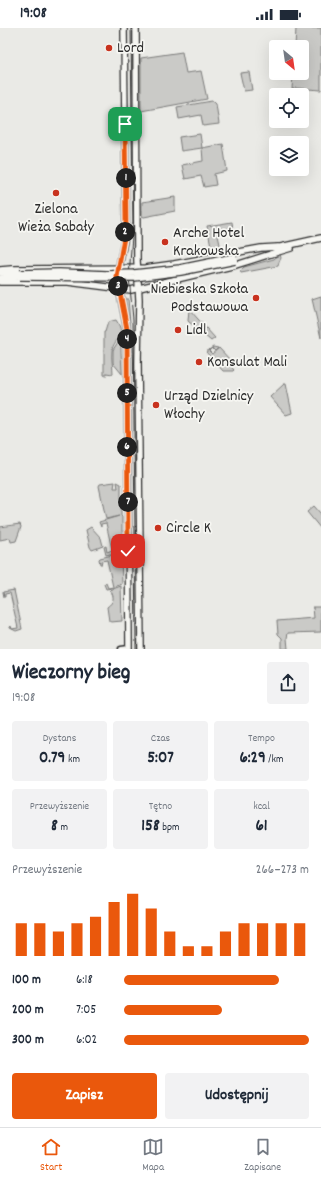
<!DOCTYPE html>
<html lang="pl">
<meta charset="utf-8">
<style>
:root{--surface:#fff;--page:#f2f2f3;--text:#1f2937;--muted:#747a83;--line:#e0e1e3;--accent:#ea580c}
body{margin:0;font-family:Dekko,sans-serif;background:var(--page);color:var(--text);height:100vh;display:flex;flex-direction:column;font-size:15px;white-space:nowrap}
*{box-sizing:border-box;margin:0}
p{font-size:13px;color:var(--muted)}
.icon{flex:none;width:22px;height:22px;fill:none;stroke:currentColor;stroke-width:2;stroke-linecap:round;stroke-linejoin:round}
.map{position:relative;height:621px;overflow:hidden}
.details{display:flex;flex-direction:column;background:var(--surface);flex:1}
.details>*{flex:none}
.needle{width:26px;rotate:151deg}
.buttons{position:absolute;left:269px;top:12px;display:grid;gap:8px}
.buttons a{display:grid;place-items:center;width:40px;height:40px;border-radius:4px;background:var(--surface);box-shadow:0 4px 16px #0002;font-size:20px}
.pin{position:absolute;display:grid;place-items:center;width:34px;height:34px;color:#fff;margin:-17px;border-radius:8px;box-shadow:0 2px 6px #0006}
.km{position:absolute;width:20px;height:20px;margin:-10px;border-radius:50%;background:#222;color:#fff;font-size:11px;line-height:20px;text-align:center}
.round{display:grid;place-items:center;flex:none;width:42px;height:42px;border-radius:4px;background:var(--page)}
.overview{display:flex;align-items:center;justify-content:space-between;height:68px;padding:0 12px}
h1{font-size:22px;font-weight:700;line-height:30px}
.metrics{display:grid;grid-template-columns:repeat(3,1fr);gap:6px;height:68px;padding:4px 12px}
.metrics div{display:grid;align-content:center;border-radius:4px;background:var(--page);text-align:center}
.metrics b{font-size:17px;font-weight:700}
.metrics small{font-size:11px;font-weight:400}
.metrics p{font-size:11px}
.chart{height:112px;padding:8px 12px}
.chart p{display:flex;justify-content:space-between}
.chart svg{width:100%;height:72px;margin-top:4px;stroke:var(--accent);stroke-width:6}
.action{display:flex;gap:8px;margin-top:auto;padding:8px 12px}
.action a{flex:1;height:46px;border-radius:4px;background:var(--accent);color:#fff;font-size:16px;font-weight:700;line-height:46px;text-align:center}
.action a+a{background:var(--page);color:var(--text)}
ul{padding:0 12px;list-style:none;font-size:13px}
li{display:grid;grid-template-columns:64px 48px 1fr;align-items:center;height:30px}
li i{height:10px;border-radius:5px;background:var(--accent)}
.status{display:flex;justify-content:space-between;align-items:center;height:28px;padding:0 20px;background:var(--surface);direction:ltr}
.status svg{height:11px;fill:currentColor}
.dock{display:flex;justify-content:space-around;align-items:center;height:56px;border-top:1px solid var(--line);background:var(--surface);font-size:11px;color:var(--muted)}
.dock a{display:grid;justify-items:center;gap:2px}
.dock .selected{color:var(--accent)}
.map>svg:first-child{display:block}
</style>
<div class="status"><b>19:08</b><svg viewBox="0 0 49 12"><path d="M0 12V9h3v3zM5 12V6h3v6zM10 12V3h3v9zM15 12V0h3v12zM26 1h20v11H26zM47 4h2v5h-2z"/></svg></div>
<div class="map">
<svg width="321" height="621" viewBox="0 0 321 621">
<rect width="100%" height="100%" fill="#eaeae6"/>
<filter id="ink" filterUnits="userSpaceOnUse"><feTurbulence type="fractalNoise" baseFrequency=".025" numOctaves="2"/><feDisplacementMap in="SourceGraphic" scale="8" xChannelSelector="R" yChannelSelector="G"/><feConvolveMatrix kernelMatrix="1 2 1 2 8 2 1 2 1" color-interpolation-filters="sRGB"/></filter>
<g filter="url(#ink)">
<g fill="#cacac7" stroke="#7a7a79">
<polygon points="296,0 321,0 321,62 295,60 295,61 292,61 293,45 302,45 302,19 295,19"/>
<polygon points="182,24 186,45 201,43 207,71 141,83 141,30"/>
<polygon points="249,44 252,62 244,63 240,45"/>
<polygon points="212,73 214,74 216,76 219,96 203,98 201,87 179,91 177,79"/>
<polygon points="200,106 202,120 223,116 227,143 214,146 216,157 204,159 201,148 185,151 182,137 203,133 202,120 181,123 179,109"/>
<polygon points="175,169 175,183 144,189 142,188 142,174"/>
<polygon points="232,194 233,201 217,203 221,221 222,221 222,223 197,228 196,226 212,223 207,198"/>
<polygon points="280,226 281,230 279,234 278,238 241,245 240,243 244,239 274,231"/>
<polygon points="321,268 321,310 312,271"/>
<polygon points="123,271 128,271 130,294 131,405 130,405 130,300"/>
<polygon points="189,281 215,310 211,313 188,293"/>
<path d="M116 292C128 310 113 310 112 323 111 331 113 338 113 346L106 345V348L104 347V304H105L108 294Z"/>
<polygon points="121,309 121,323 122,346 113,335 113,322"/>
<polygon points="213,319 218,320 215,323 212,320 209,323 212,326 219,320 231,333 229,336 234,342 233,343 223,343 206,324"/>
<polygon points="284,356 286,356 292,385 286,387 270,369"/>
<polygon points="115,454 114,460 118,460 117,454 121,456 121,488 122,489 122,523 106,527 104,519 106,518 107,524 112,522 106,495 101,496 101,499 99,494 119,488 106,491 99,458 100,456"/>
<polygon points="314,478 321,486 321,501 307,484"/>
<polygon points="20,496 21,499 16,513 11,514 10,510 0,512 0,499"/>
<polygon points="91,499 101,510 103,518 92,522 90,519 86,502"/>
<polygon points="121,525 122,556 112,560 106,561 104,556 106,555 108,560 113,559 107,532 101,533 102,536 100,536 99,531 100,530"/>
<path d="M121 558 122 593 111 594 109 593 107 579C114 574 115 569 110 562Z"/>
<polygon points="14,562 22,601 16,603 10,600 10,599 11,598 12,601 18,600 10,565 5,566 5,569 4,569 3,564"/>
<polygon points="313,579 321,579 321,604 288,605 287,610 288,621 282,621 282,610 278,606 277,593 314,590"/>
</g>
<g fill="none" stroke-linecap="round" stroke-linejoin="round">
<defs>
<polyline id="minor" points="121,621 129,620"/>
<g id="major">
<polyline points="124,0 126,195 124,213 117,249 127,301 129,621"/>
<polyline points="136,0 137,232 139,272 138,335 141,621"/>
<polyline points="276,220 321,210"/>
<polyline points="271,226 291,220"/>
<polyline points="0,242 12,241 145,240 174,236 261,220 278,219"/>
<polyline points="1,245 20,245"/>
<polyline points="0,250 20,249"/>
<polyline points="0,254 68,254 131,262 236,237 274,225"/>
</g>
</defs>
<use href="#minor" stroke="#2b2b2b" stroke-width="7"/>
<use href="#major" stroke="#2b2b2b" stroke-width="8"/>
<use href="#minor" stroke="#f6f6f2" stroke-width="4"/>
<use href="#major" stroke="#f6f6f2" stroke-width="5.5"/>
<polyline stroke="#2b2b2b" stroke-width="1" points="131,0 133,194 129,249 133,291 136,621"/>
<defs>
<g id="major-bridge">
<polyline points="20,245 59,244 107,246 134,245 180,240 234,229"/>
<polyline points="20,249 134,250 181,244 235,233"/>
</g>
</defs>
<use href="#major-bridge" stroke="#2b2b2b" stroke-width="8" stroke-linecap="butt"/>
<use href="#major-bridge" stroke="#f6f6f2" stroke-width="5.5"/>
</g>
</g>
<g fill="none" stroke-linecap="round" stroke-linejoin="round" filter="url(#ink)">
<defs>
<polyline id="route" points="125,96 126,198 117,249 127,301 128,523"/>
</defs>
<use href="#route" stroke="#fff" stroke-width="8"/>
<use href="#route" stroke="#ea580c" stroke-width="5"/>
</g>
<g fill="#c8321e" stroke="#f6f6f2" stroke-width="1.5">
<circle cx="109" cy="20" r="4"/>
<circle cx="56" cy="165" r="4"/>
<circle cx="165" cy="214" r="4"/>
<circle cx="256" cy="270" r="4"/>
<circle cx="178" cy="302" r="4"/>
<circle cx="199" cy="334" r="4"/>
<circle cx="156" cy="377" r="4"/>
<circle cx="158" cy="500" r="4"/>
</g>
<g text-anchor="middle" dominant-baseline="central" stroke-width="3.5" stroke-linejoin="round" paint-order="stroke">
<g font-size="16" fill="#2b2b2b" stroke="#f6f6f2" text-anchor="start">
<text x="117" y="20">Lord</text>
<text x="56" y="181" text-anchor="middle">Zielona<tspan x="56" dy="18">Wieża Sabały</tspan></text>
<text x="173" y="205">Arche Hotel<tspan x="173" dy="18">Krakowska</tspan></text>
<text x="248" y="261" text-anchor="end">Niebieska Szkoła<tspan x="248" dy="18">Podstawowa</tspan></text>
<text x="186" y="302">Lidl</text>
<text x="207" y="334">Konsulat Mali</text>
<text x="164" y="368">Urząd Dzielnicy<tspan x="164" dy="18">Włochy</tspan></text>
<text x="166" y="500">Circle K</text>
</g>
</g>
</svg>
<div class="buttons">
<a><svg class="needle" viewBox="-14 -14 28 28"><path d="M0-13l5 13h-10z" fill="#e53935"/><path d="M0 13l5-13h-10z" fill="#747a83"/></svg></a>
<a><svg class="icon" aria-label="locate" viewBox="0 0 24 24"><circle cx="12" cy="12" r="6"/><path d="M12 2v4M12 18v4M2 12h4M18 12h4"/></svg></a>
<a><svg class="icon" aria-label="layers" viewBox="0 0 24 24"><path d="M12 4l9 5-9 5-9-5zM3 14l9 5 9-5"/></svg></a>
</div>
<div class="pin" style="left:125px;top:96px;background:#1e9e55"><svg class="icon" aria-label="arrive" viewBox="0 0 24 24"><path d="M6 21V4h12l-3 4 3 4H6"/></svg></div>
<div class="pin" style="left:128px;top:523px;background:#d93025"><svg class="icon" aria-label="check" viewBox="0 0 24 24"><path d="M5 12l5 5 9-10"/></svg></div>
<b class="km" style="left:126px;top:150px">1</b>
<b class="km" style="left:125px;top:204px">2</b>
<b class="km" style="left:118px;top:258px">3</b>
<b class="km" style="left:127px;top:311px">4</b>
<b class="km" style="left:127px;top:365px">5</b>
<b class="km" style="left:127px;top:419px">6</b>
<b class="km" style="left:128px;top:474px">7</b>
</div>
<section class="details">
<div class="overview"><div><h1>Wieczorny bieg</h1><p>19:08</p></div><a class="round"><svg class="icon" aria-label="share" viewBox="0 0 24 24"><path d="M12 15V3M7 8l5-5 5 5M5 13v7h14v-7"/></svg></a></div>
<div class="metrics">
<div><p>Dystans</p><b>0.79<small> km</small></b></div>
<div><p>Czas</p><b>5:07</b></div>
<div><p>Tempo</p><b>6:29<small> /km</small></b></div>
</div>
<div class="metrics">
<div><p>Przewyższenie</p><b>8<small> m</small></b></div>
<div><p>Tętno</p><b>158<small> bpm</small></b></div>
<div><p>kcal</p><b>61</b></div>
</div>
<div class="chart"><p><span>Przewyższenie</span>266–273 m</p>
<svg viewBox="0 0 160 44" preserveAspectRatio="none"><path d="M5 44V24M15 44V24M25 44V29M35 44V24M45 44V20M55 44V11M65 44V6M75 44V15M85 44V29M95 44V38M105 44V38M115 44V29M125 44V24M135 44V24M145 44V24M155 44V24"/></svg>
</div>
<ul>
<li><b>100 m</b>6:18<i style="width:84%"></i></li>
<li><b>200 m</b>7:05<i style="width:53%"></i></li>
<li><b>300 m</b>6:02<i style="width:100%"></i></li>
</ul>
<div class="action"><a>Zapisz</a><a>Udostępnij</a></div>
</section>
<nav class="dock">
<a class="selected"><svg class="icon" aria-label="home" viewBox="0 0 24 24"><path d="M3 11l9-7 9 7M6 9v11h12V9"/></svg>Start</a>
<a><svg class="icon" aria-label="map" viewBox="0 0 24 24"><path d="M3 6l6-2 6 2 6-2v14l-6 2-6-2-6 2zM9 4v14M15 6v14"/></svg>Mapa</a>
<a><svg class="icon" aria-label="saved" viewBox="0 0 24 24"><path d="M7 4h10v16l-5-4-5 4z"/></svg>Zapisane</a>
</nav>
